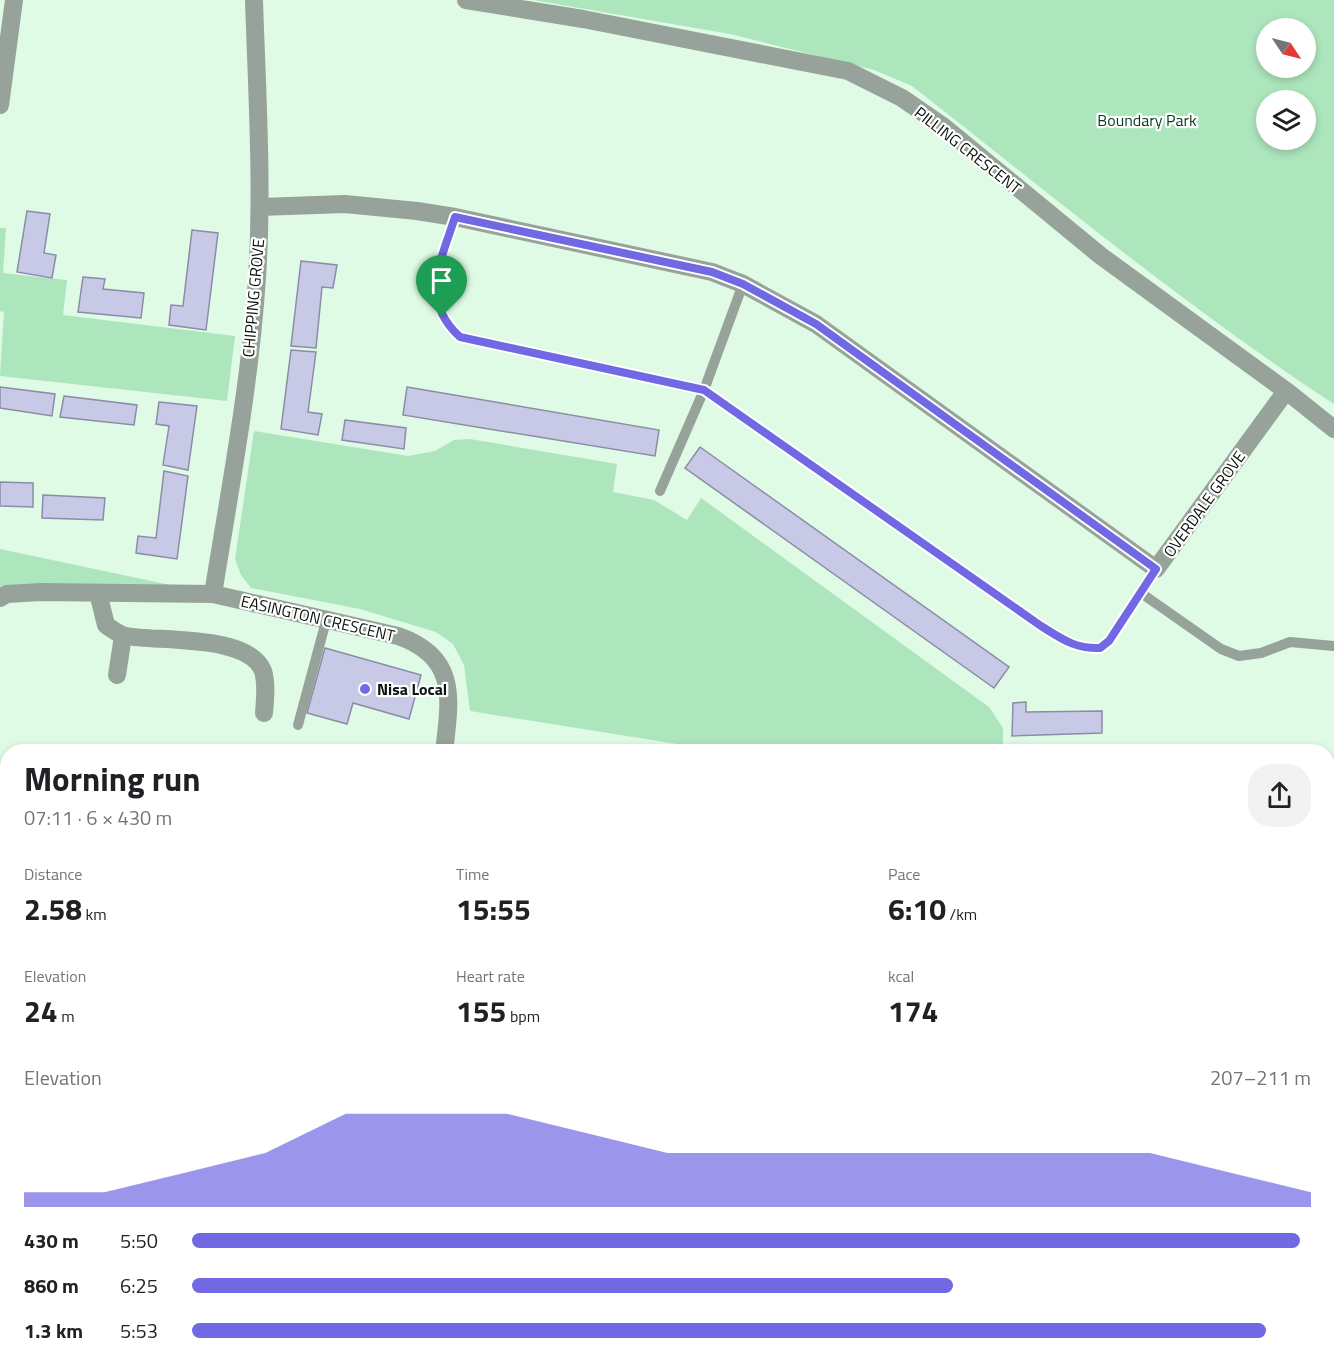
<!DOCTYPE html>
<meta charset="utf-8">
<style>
:root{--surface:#fff;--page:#f2f2f2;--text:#202124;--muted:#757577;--accent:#7169e3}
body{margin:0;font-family:"Titillium Web",sans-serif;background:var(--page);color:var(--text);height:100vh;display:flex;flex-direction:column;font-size:22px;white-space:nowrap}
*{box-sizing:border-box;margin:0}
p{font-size:20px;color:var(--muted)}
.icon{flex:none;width:33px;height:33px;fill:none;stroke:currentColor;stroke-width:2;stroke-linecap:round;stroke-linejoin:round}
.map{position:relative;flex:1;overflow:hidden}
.sheet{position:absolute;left:0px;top:744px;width:1335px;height:621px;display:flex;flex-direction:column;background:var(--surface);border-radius:24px 24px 0 0;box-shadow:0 3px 9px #0003}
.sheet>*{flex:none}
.needle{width:39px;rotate:125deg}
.controls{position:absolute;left:1256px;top:18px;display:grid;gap:12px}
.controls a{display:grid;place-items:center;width:60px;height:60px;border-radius:50%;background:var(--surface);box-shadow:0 3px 9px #0003;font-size:30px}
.pin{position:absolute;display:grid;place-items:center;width:51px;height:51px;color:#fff;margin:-62px -26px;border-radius:50% 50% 50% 0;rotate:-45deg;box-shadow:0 0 6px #0007}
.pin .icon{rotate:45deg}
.round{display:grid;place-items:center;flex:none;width:63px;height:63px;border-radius:24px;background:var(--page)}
.summary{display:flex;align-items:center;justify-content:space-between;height:102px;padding:0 24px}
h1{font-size:33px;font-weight:700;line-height:45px}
.stats{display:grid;grid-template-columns:repeat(3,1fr);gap:9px;height:102px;padding:6px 24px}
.stats div{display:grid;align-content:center}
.stats b{font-size:30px;font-weight:700}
.stats small{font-size:16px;font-weight:400}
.stats p{font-size:16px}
.chart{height:168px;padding:12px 24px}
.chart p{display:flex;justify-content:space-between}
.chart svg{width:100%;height:108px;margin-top:6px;fill:var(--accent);opacity:.7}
ul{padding:0 24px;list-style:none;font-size:20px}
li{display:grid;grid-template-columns:96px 72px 1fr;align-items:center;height:45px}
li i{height:15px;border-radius:8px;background:var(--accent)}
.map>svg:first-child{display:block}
</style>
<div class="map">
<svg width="1334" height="1365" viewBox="0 0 1334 1365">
<rect width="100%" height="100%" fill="#dffae5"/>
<g fill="#ade6bd" fill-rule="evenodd">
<path d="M533 0H1334V404C1186 307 1051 195 912 86L874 70 730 34ZM1266 28H1305V68H1266ZM1266 100H1305V140H1266Z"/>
<polygon points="0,228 6,228 3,273 67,280 63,315 235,336 227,401 0,376 4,312 0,311"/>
<polygon points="254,431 408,456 435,451 454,440 470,439 617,464 613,492 654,500 687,520 701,498 989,707 1003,728 1003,751 681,751 677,744 470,711 464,665 453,644 436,632 360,609 251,588 241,575 235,559"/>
<polygon points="0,549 213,594 0,588"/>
</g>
<g fill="#c7c9e6" stroke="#8b8da7" stroke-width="1.5">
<polygon points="27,211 50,214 44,253 56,255 52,278 17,272"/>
<polygon points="192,230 218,233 206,330 169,325 171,305 183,306"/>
<polygon points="301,261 337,265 333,288 322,287 316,348 291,346"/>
<polygon points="83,277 105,279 103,289 144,293 141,318 78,312"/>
<polygon points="291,350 316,352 308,412 322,414 318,435 281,429"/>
<polygon points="0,387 55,394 52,416 0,408"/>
<polygon points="407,387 659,430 655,456 403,415"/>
<polygon points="64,396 137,405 134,425 60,417"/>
<polygon points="159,402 197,406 188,470 163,465 169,426 156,424"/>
<polygon points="345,420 406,428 404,449 342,440"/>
<polygon points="700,447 1009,667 994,688 685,468"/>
<polygon points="164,471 188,476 177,559 136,553 138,536 156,538"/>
<polygon points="0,482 33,483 33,507 0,506"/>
<polygon points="43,495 105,498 103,520 42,518"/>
<polygon points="325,648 421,675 409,719 353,703 347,724 307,713"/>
<polygon points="1026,702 1026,712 1102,711 1102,733 1012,736 1013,703"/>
</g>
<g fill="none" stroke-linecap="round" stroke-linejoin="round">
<g stroke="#97a39a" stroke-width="10">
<path d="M455 217C441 261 419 300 460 337L704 390 1041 626C1062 639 1075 649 1100 648L1109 641 1156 569"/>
<polyline points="660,491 704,390 743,284"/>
<polyline points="1141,593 1221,649 1239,656 1261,653 1290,642 1334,646"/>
<polyline points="298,725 326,621"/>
</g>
<g stroke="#97a39a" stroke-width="18">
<polyline points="466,0 583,19 848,71 902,98 944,127 1101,256 1289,393 1334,429"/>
<polyline points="0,105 14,0"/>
<polyline points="260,207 345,204 417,211 455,217 712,272 743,284 816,324 1156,569 1286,391"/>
<path d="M98 593 106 625C112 629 119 635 126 636 159 642 249 634 263 671 267 684 265 700 264 713"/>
<path d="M213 594C230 489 250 384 257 278 263 185 257 93 254 0"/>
<path d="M0 598 7 594 41 592 213 594 398 636C459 657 450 700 444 752"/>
<polyline points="117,675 123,636"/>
<polyline points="1328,777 1334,777"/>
<polyline points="0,960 8,961"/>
<polyline points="1328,1015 1334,1015"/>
<polyline points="1328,1243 1334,1243"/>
<polyline points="0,1246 8,1251"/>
<polyline points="0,1312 8,1299"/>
<polyline points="287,1365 288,1358"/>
</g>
</g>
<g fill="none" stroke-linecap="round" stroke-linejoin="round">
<defs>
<path id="route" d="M455 217 712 272 743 284 816 324 1156 569 1109 641 1100 648C1075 649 1062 639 1041 626L704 390 460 337C419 300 441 261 455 217Z"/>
</defs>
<use href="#route" stroke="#fff" stroke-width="12"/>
<use href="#route" stroke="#7169e3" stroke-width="8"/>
</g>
<circle fill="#7169e3" stroke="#fff" stroke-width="2" cx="365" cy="689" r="6"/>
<g text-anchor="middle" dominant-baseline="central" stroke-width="4.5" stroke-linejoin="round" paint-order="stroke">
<g font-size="16" fill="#033b1d" stroke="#fff">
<text x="1147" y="120">Boundary Park</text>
</g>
<g font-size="16" fill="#0a130c" stroke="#fff">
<text transform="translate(968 150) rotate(38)">PILLING CRESCENT</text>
<text transform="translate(253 298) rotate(-85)">CHIPPING GROVE</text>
<text transform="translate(1204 504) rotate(-54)">OVERDALE GROVE</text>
<text transform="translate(318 618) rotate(13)">EASINGTON CRESCENT</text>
</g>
<g font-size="16" font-weight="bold" fill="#0a130c" stroke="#fff" text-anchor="start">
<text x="377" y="689">Nisa Local</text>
</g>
</g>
</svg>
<div class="controls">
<a><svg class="needle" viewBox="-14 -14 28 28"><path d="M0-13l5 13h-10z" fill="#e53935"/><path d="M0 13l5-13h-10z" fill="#757577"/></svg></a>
<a><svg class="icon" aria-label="layers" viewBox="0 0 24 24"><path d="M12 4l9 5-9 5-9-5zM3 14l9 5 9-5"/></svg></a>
</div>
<div class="pin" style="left:442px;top:317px;background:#1e9e55"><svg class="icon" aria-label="arrive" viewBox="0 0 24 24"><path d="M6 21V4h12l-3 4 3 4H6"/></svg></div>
<section class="sheet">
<div class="summary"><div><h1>Morning run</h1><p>07:11 · 6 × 430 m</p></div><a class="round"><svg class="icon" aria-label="share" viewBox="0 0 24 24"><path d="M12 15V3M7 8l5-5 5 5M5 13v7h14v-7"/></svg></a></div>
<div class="stats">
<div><p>Distance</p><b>2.58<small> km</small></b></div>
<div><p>Time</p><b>15:55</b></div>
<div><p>Pace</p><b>6:10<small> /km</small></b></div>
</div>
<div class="stats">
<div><p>Elevation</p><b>24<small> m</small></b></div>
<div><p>Heart rate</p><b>155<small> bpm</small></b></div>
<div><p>kcal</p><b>174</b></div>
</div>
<div class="chart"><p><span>Elevation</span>207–211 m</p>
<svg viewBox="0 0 160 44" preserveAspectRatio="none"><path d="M0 44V38L10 38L20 30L30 22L40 6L50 6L60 6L70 14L80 22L90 22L100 22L110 22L120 22L130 22L140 22L150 30L160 38V44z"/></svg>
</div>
<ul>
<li><b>430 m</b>5:50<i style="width:99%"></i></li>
<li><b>860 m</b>6:25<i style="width:68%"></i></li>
<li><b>1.3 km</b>5:53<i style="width:96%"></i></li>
</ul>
</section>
</div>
